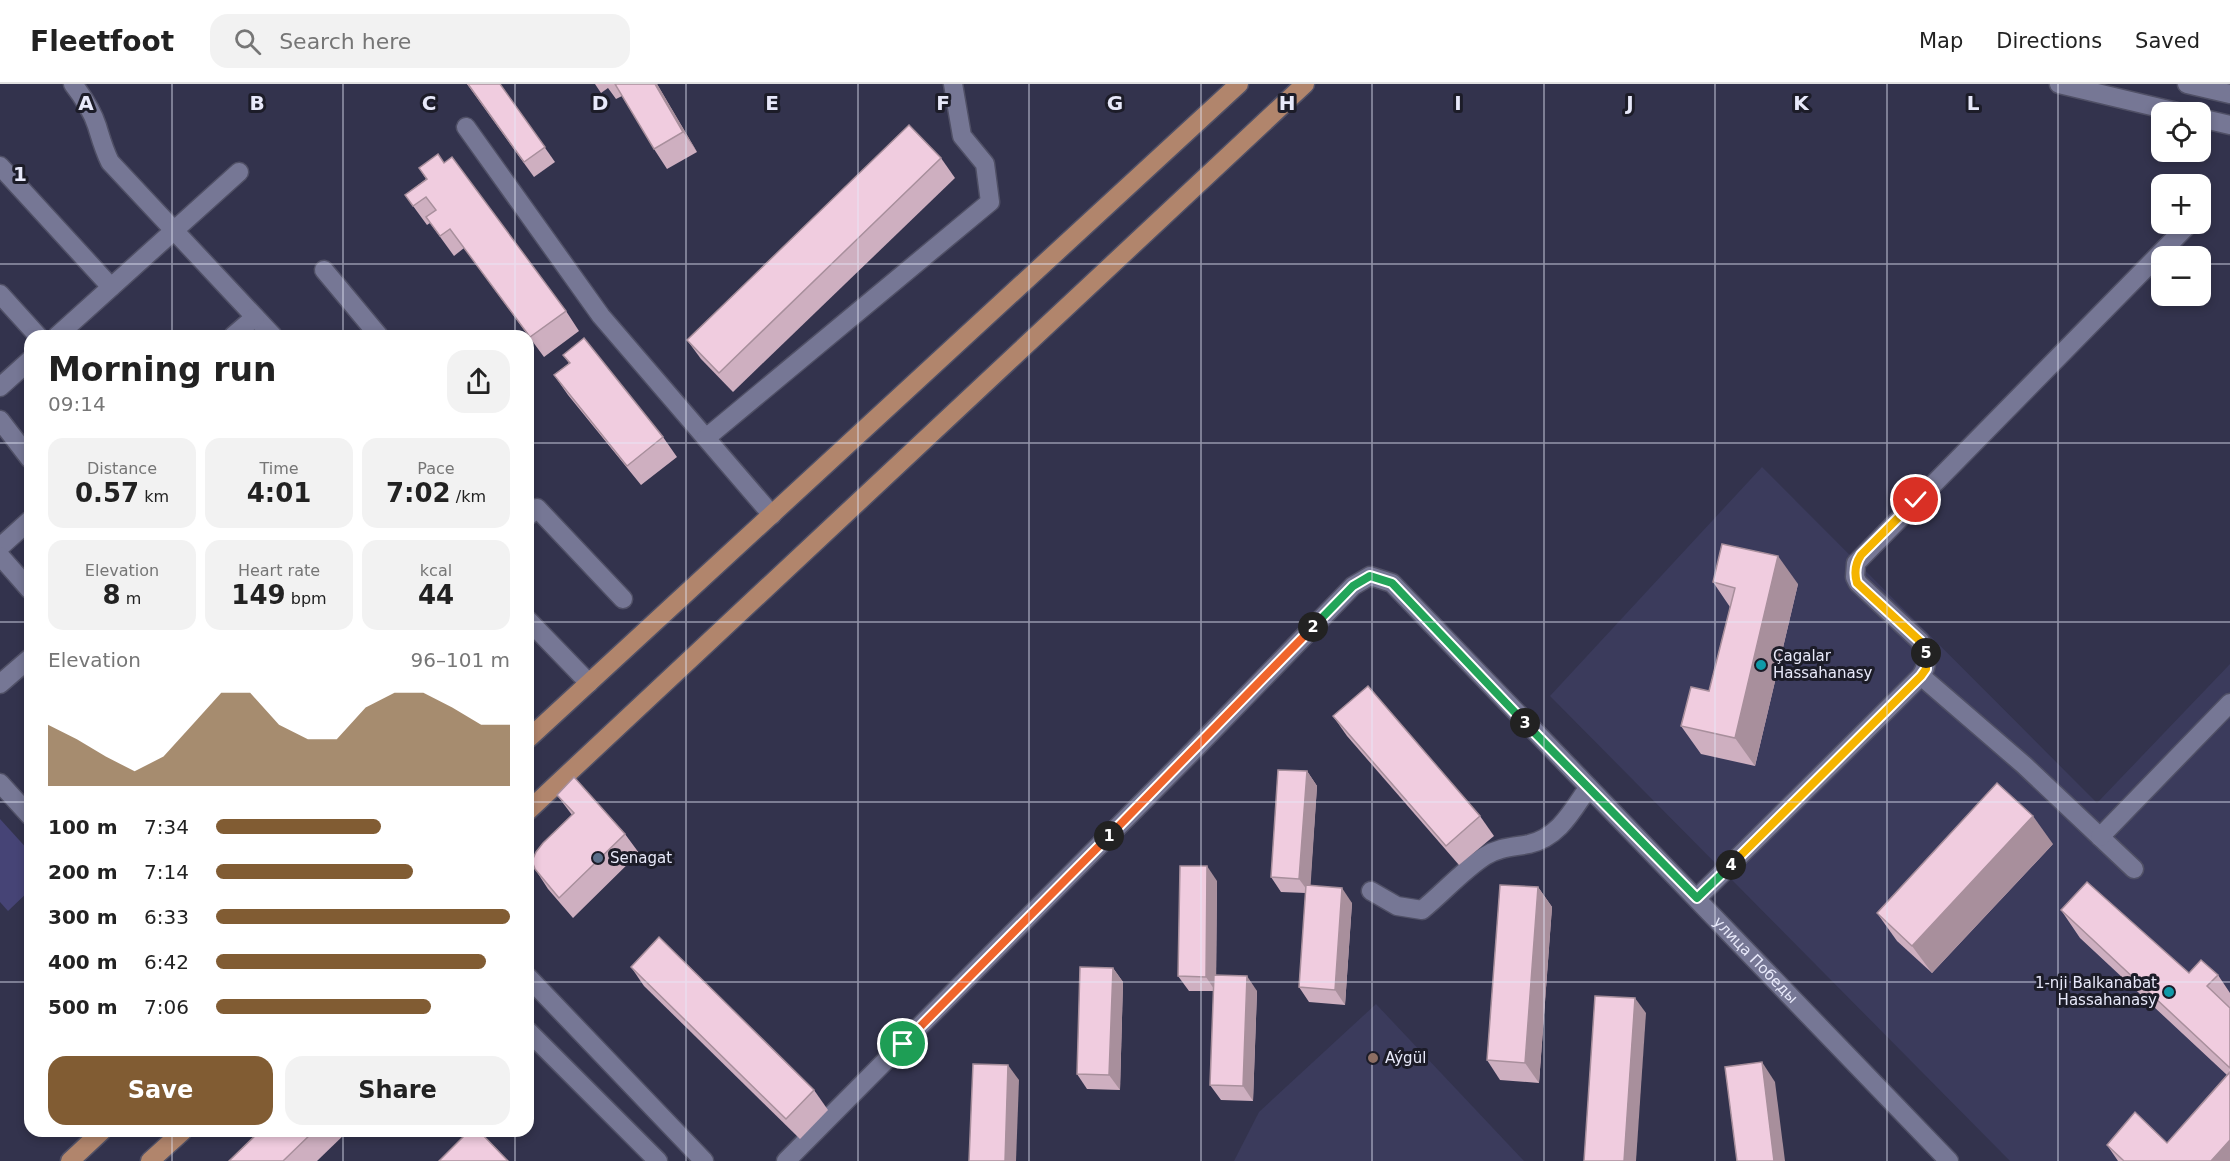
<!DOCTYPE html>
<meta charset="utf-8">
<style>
:root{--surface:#fff;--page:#f2f2f2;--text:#222;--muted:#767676;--line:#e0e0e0;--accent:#815c33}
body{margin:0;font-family:"DejaVu Sans",sans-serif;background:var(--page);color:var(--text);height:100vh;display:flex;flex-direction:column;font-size:22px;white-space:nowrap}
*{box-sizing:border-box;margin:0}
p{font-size:20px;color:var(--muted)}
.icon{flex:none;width:33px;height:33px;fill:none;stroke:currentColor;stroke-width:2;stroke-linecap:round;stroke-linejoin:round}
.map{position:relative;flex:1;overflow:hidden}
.details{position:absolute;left:24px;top:246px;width:510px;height:807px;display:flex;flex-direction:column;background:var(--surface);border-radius:18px;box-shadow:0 3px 9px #0003}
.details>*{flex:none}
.controls{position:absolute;left:2151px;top:18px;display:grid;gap:12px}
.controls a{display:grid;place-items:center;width:60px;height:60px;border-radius:12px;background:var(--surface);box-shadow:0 3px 9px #0003;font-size:30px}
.pin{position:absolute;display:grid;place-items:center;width:51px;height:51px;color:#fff;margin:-26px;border:3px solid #fff;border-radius:50%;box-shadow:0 2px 6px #0007}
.km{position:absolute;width:30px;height:30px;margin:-15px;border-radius:50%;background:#222;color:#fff;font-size:16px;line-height:30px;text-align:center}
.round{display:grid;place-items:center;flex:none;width:63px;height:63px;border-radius:18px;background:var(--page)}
.summary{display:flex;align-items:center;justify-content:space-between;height:102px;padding:0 24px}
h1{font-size:33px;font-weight:800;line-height:45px}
.figures{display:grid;grid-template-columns:repeat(3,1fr);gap:9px;height:102px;padding:6px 24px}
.figures div{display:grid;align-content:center;border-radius:15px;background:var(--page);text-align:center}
.figures b{font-size:26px;font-weight:800}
.figures small{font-size:16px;font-weight:400}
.figures p{font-size:16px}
.chart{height:168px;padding:12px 24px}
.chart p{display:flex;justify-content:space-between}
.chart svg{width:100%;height:108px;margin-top:6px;fill:var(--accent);opacity:.7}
.button{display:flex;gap:12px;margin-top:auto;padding:12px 24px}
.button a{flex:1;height:69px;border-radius:18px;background:var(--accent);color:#fff;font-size:24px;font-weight:800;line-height:69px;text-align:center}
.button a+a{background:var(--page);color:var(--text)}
ul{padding:0 24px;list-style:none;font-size:20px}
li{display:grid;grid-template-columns:96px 72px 1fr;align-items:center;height:45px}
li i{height:15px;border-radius:8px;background:var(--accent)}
header{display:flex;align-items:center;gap:36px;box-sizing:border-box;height:84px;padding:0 30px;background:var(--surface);border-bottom:2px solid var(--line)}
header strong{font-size:28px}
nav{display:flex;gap:33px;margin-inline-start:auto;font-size:21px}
.search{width:420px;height:54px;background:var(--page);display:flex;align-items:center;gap:15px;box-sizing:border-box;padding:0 21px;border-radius:18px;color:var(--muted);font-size:22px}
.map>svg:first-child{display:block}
</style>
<header>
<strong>Fleetfoot</strong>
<div class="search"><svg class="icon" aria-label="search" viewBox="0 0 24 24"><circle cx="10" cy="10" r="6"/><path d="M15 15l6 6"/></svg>Search here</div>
<nav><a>Map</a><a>Directions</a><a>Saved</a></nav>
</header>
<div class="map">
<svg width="2230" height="1077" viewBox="0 0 2230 1077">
<rect width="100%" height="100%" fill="#33334d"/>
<g fill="#3b3b5c">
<polygon points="1762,383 2097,719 2230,580 2230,1077 2010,1077 1550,612"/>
<polygon points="1376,920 1524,1077 1234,1077 1259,1028"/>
</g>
<polygon fill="#464476" points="0,735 30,768 30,806 8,827 0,818"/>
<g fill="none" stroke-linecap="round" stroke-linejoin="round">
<defs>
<g id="minor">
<path d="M73 0C83 13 92 26 97 42 101 55 104 66 110 78L273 252"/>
<polyline points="2059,0 2177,28"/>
<polyline points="2187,0 2230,10"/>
<polyline points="2200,34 2230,41"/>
<polyline points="466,43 601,232 772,431"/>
<polyline points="0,82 111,203"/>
<polyline points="324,186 379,252"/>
<polyline points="0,210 38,252"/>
<polyline points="57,252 239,88"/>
<polyline points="233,252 255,233"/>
<polyline points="0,303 30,276"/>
<polyline points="0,336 30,375"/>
<polyline points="706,354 990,118 985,80 962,52 953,0"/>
<polyline points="528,432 537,424 623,515"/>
<polyline points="0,463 30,436"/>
<polyline points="0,472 30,506"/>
<polyline points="528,536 589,599"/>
<polyline points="1921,592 2024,681 2134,785"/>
<polyline points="0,600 30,574"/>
<polyline points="0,699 30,732"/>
<polyline points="2100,753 2230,619"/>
<path d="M1371 807 1397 822 1422 826C1443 809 1462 787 1485 772 1499 763 1514 763 1529 760 1559 753 1572 727 1588 704"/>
<path d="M1697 814 1921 592C1929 580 1927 570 1920 557L1858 499 1855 493 1856 479 2189 140"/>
<polyline points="528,893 704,1077"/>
<polyline points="528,947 658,1077"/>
<path id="s1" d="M786 1077 1193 667 1353 502 1370 492 1392 499C1577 692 1764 884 1949 1077"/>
</g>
<g id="major">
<polyline points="528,655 1239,0"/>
<polyline points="528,727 1305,0"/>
<polyline points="70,1077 102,1047"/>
<polyline points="150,1077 183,1047"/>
</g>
</defs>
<use href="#minor" stroke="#505066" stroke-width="21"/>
<use href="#major" stroke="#505066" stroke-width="21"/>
<use href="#minor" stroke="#767795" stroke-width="18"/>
<use href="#major" stroke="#b1856c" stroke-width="18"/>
</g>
<g fill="#ceafc0">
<polygon points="467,0 500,0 555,78 534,93"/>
<polygon points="595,0 657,0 697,68 667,85 654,65 622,12 616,15 608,4 601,9"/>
<polygon points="941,74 955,94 733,308 701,275 687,256"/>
<polygon points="444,79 566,227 579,247 544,273 464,164 454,172 430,139 427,141 405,111 426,95 419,84"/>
<polygon points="563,271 663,353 677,373 641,401 568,311 554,291 569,279"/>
<polygon points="1713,498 1798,500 1755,682 1701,670 1681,642 1709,607 1730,523"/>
<polygon points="1333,632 1480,732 1494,752 1459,781 1347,652"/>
<polygon points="1307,687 1317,702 1310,802 1352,819 1345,921 1309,918 1299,903 1306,809 1281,808 1271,793"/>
<polygon points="557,711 625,750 639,769 573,834 548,805 535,785 572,731"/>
<polygon points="2053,760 1932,889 1897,857 1877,829"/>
<polygon points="1217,797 1216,891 1257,907 1253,1017 1221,1016 1210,1001 1214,907 1189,907 1178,892"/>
<polygon points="1538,803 1552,823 1539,999 1500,996 1487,976"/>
<polygon points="2061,826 2189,889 2218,891 2230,909 2230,1077 2118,1077 2107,1061 2167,1059 2227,991 2080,854"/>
<polygon points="631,883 814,1006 828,1026 800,1055 644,902"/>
<polygon points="1113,884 1123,898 1120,1006 1087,1005 1077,990"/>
<polygon points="260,1047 348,1047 317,1077 229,1077"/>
</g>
<g fill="#a88f9c">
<polygon points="655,0 657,0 697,68 683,48"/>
<polygon points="1778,472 1798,500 1755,682 1735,654"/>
<polygon points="1307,687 1317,702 1310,810 1299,795"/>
<polygon points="2033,732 2053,760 1932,889 1912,862"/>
<polygon points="1207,782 1217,797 1216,908 1206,893"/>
<polygon points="1538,803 1552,823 1539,999 1525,979"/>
<polygon points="1342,804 1352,819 1345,921 1335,906"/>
<polygon points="1113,884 1123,898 1120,1006 1109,991"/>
<polygon points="1247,892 1257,907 1253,1017 1243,1002"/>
<polygon points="1635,914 1646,929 1636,1077 1624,1077"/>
<polygon points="1762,978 1775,998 1785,1077 1774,1077"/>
<polygon points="1008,981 1019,996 1016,1077 1005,1077"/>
<polygon points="2230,1056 2230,1077 2211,1077"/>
</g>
<g fill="#f0ccdf" stroke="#a88f9c" stroke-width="1.5">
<polygon points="468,0 500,0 545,63 524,78"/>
<polygon points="615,0 655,0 683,48 654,65"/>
<polygon points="909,41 941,74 719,289 687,256"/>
<polygon points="438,70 444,79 452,73 566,227 530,253 450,145 440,152 426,133 436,126 426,113 413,122 405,111 427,95 419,84"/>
<polygon points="584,254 663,353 627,382 554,291 570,279 563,271"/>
<polygon points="1722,460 1778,472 1735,654 1681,642 1691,603 1709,607 1735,504 1713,498"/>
<polygon points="1368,602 1480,732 1446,762 1333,632"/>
<polygon points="1278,686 1307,687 1299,795 1271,793"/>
<polygon points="574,693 625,750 559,814 535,785 532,777 536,768 543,759 574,729 557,711"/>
<polygon points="1997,699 2033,732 1912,862 1877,829"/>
<polygon points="1180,782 1207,782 1206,893 1178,892"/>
<polygon points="2087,798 2189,889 2201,876 2218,891 2207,902 2230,924 2230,984 2061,826"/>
<polygon points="1306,801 1342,804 1335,906 1299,903"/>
<polygon points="1500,801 1538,803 1525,979 1487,976"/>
<polygon points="659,853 814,1006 786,1035 631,883"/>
<polygon points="1080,883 1113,884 1109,991 1077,990"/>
<polygon points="1214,891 1247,892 1243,1002 1210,1001"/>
<polygon points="1595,912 1635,914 1624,1077 1584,1077"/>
<polygon points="1762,978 1774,1077 1737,1077 1725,983"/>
<polygon points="973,980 1008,981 1005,1077 969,1077"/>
<polygon points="2230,988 2230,1056 2211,1077 2124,1077 2107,1061 2135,1028 2167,1059"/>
<polygon points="260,1047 314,1047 283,1077 229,1077"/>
<polygon points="469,1047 479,1047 508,1077 439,1077"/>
</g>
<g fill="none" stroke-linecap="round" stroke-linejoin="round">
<defs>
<polyline id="split-1" points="903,960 1109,752"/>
<polyline id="split-2" points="1109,752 1313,543"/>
<polyline id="split-3" points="1313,543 1353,502 1370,492 1392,499 1525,639"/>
<polyline id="split-4" points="1525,639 1697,814 1731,781"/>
<polyline id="split-5" points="1731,781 1921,592 1926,585 1926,569"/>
<path id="split-6" d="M1916 416 1861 471C1855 480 1854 489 1857 499L1920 557 1926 569"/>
</defs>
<use href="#split-1" stroke="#fff" stroke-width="12"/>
<use href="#split-2" stroke="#fff" stroke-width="12"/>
<use href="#split-3" stroke="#fff" stroke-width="12"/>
<use href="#split-4" stroke="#fff" stroke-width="12"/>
<use href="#split-5" stroke="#fff" stroke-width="12"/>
<use href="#split-6" stroke="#fff" stroke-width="12"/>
<use href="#split-1" stroke="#f0652b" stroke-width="8"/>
<use href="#split-2" stroke="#f0652b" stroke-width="8"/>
<use href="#split-3" stroke="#22a559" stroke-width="8"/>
<use href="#split-4" stroke="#22a559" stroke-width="8"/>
<use href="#split-5" stroke="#f5b400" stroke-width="8"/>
<use href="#split-6" stroke="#f5b400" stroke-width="8"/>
</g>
<path fill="none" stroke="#e8e9fa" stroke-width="1.5" stroke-opacity="0.55" d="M172 0V252M343 0V252M515 0V252M686 0V1077M858 0V1077M1029 0V1077M1201 0V1077M1372 0V1077M1544 0V1077M1715 0V1077M1887 0V1077M2058 0V1077M0 180H2162M2200 180H2230M0 359H30M528 359H2230M0 538H30M528 538H2230M0 718H30M528 718H2230M0 898H30M528 898H2230M172 1047V1077M343 1047V1077M515 1047V1077"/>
<g fill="#0f9aa8" stroke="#1c1c28" stroke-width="2">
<circle cx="1761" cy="581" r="6"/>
<circle cx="2169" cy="908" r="6"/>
</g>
<circle fill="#5c6f8a" stroke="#1c1c28" stroke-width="2" cx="598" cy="774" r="6"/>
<circle fill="#8d6e63" stroke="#1c1c28" stroke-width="2" cx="1373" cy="974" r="6"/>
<g text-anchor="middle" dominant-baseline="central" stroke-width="6" stroke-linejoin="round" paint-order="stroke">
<g font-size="15" fill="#e8e9fa" stroke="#1c1c28" text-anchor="start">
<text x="1773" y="572">Çagalar<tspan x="1773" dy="17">Hassahanasy</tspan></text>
<text x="610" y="774">Senagat</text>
<text x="2157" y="899" text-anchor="end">1-nji Balkanabat<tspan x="2157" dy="17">Hassahanasy</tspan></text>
<text x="1385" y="974">Aýgül</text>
</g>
<g font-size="15" fill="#e8e9fa" stroke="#1c1c28">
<text stroke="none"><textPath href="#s1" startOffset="1374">улица Победы</textPath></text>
</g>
</g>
<g font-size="20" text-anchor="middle" font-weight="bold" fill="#e8e9fa" stroke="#1c1c28" stroke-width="6" stroke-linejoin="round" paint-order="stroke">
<text x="86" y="26">A</text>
<text x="257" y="26">B</text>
<text x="429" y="26">C</text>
<text x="600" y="26">D</text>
<text x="772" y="26">E</text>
<text x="943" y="26">F</text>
<text x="1115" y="26">G</text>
<text x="1287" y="26">H</text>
<text x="1458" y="26">I</text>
<text x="1630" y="26">J</text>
<text x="1801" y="26">K</text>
<text x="1973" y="26">L</text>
<text x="20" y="97">1</text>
</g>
</svg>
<div class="controls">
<a><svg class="icon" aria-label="locate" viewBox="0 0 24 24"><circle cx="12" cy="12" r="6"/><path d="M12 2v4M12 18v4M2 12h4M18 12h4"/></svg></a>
<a>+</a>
<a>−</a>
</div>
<div class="pin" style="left:903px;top:960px;background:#1e9e55"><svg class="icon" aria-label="arrive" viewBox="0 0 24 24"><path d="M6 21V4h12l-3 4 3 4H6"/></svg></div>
<div class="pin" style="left:1916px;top:416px;background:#d93025"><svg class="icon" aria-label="check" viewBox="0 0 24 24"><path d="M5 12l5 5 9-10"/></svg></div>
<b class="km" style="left:1109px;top:752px">1</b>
<b class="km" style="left:1313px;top:543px">2</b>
<b class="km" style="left:1525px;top:639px">3</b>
<b class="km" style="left:1731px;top:781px">4</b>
<b class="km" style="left:1926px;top:569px">5</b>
<section class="details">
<div class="summary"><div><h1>Morning run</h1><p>09:14</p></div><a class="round"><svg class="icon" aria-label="share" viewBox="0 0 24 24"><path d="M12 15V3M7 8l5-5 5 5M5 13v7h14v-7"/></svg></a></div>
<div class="figures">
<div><p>Distance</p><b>0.57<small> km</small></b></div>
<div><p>Time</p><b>4:01</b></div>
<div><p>Pace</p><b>7:02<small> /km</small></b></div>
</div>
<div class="figures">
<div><p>Elevation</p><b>8<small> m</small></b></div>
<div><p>Heart rate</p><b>149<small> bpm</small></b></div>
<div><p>kcal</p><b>44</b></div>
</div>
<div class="chart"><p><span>Elevation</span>96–101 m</p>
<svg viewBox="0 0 160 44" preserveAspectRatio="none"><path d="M0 44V19L10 25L20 32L30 38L40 32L50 19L60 6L70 6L80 19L90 25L100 25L110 12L120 6L130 6L140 12L150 19L160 19V44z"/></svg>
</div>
<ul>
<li><b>100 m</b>7:34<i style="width:56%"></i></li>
<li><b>200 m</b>7:14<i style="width:67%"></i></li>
<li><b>300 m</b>6:33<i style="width:100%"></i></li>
<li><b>400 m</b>6:42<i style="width:92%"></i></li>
<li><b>500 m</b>7:06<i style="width:73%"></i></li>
</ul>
<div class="button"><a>Save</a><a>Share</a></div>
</section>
</div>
